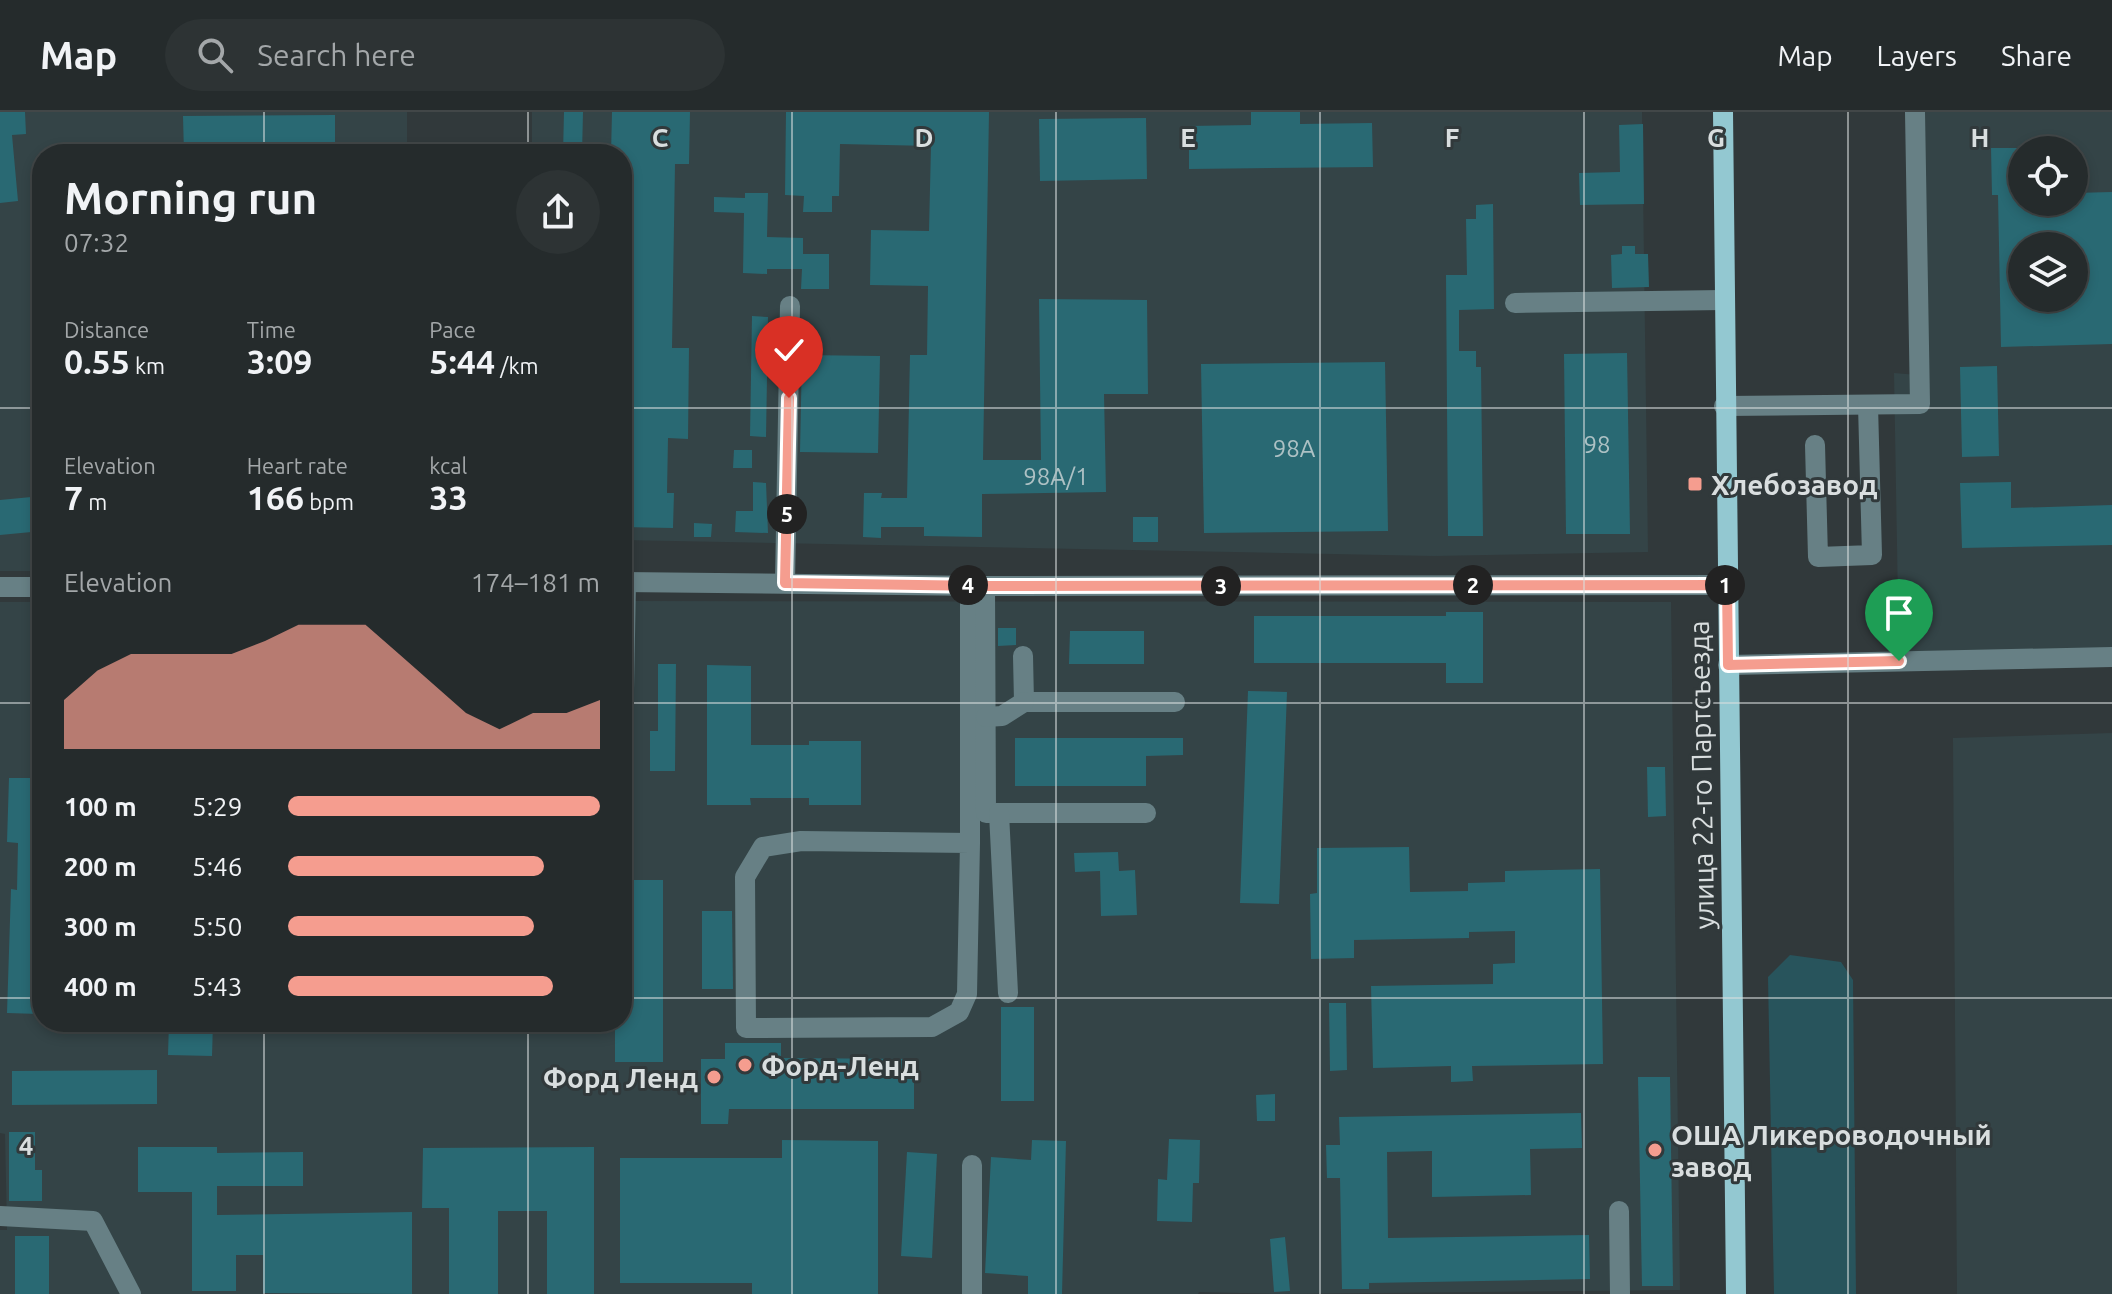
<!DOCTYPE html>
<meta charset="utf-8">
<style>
:root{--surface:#252b2c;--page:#2d3334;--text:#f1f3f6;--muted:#a3a7a9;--line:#424748;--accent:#f59d8f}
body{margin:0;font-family:Ubuntu,sans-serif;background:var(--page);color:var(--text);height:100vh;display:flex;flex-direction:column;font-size:30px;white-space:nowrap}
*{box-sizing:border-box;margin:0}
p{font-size:26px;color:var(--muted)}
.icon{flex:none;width:44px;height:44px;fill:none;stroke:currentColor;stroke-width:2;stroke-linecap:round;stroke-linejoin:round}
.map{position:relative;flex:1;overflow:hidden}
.details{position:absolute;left:32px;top:32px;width:600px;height:888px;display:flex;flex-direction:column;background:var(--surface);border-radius:32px;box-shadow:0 4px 12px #0003,0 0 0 2px var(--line)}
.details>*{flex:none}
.tools{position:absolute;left:2008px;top:24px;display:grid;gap:16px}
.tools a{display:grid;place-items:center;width:80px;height:80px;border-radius:50%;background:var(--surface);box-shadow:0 4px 12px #0003,0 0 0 2px var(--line);font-size:40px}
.pin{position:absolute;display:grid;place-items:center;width:68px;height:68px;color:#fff;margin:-82px -34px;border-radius:50% 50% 50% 0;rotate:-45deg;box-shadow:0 0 8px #0007}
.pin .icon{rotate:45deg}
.km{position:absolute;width:40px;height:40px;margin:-20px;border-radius:50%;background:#222;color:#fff;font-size:22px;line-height:40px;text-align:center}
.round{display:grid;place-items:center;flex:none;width:84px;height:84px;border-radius:42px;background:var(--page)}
.summary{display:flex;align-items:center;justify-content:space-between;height:136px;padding:0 32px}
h1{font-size:44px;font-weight:700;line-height:60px}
.figures{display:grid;grid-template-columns:repeat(3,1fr);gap:12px;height:136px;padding:8px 32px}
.figures div{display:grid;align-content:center}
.figures b{font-size:34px;font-weight:700}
.figures small{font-size:22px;font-weight:400}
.figures p{font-size:22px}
.chart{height:224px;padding:16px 32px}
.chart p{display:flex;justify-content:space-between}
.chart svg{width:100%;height:144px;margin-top:8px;fill:var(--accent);opacity:.7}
ul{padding:0 32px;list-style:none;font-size:26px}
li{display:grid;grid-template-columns:128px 96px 1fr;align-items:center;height:60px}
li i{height:20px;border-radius:10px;background:var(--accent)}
header{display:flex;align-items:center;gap:48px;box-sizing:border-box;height:112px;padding:0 40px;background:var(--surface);border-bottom:2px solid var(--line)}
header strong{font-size:38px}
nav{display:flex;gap:44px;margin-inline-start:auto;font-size:28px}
.search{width:560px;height:72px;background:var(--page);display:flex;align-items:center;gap:20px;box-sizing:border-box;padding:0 28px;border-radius:44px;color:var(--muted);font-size:30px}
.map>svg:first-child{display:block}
</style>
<header>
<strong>Map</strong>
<div class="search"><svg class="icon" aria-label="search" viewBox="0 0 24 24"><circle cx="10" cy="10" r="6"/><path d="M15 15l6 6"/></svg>Search here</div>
<nav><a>Map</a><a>Layers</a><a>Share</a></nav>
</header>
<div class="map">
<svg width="2112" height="1182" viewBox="0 0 2112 1182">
<rect width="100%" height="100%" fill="#31393b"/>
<g fill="#344447" fill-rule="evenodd">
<polygon points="0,0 407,0 407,42 42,42 42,459 0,459"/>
<polygon points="532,0 1642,0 1648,440 1434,444 622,428 622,42 532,42"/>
<path d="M1915 0H2112V545L1899 549 1894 261 1918 263ZM2022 38H2074V90H2022ZM2022 134H2074V186H2022Z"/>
<polygon points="622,489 1671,490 1680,1178 1282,1182 1199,1180 1198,1182 0,1182 0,1118 7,1118 5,1022 0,1021 0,490 42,490 42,910 622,910"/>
<polygon points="2112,621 2112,1182 1957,1182 1953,626"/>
</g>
<polygon fill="#28545c" points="1790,843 1841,850 1853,868 1856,1182 1774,1182 1768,865"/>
<g fill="#296973" fill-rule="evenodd">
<polygon points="0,0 25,0 26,22 12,23 18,89 0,91"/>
<polygon points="564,0 583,0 582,42 563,42"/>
<polygon points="612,0 690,0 689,52 675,52 672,236 689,236 688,327 668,326 667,381 674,381 673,416 622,415 622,42 611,42"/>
<polygon points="786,0 989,0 983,348 1041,348 1039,187 1147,188 1148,282 1104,282 1106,380 982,382 982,425 924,424 924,415 881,415 881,426 863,425 864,381 882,381 881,386 907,386 910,243 927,243 928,174 870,173 871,118 929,119 931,34 840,32 839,84 832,84 832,100 803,100 804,84 785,83"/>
<polygon points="1251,0 1300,0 1300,12 1372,11 1373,55 1189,57 1189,14 1251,13"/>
<polygon points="335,3 335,42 184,42 183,4"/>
<polygon points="1146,6 1147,67 1040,69 1039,7"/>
<polygon points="1643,12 1644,92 1580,93 1579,61 1620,60 1619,13"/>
<path d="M1991 36H2022V90H2074V81L2112 80V232L2001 235 1998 83H1992ZM2022 134H2074V186H2022Z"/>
<polygon points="745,81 768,81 767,125 803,126 803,142 829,142 829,177 801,177 802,157 767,157 767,162 743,161 744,101 714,100 714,85 745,86"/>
<polygon points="1493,92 1494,197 1459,198 1459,239 1476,239 1476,255 1481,255 1483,424 1448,424 1446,163 1467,163 1466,107 1476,107 1476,93"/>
<polygon points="1622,134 1635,134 1635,142 1648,142 1649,175 1612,176 1611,143 1622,142"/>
<polygon points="752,204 768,205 766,325 750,324"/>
<polygon points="1627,241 1630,422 1566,422 1564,242"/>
<polygon points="802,243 880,244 878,341 800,340"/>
<polygon points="1385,250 1388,419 1204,421 1201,252"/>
<polygon points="1997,254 1999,344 1962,345 1960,255"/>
<polygon points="734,338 752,338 752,356 733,356"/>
<polygon points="753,370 766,371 768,421 735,420 736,399 753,399"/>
<polygon points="2011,370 2011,396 2112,393 2112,433 1962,436 1960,371"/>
<polygon points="42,384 42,419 0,423 0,388"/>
<rect x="1133" y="405" width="25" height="25"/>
<polygon points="694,411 712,412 711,425 694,425"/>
<polygon points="1446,500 1483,500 1483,571 1446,571 1446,551 1254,551 1254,504 1446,504"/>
<polygon points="998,516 1016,516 1016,533 998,534"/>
<polygon points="1070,519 1144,519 1144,552 1069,552"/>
<polygon points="658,552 676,552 675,659 650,659 650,619 658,619"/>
<polygon points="707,553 751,554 751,633 809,633 809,629 861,629 861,693 809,693 809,686 750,686 751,693 707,693"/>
<polygon points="1248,579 1287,580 1279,792 1240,791"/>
<polygon points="1015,626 1183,626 1183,643 1146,644 1146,674 1015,674"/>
<polygon points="1647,655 1665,655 1666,704 1648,705"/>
<polygon points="9,666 42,666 39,902 7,901 11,777 17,778 18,731 7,730"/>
<polygon points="1409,735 1410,780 1468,779 1468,771 1505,770 1505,759 1600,757 1603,952 1472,954 1473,969 1451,970 1451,954 1373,956 1371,874 1493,872 1493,852 1515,851 1515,819 1469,820 1469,826 1354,828 1354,846 1311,847 1310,782 1317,781 1317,736"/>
<polygon points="1118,740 1119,759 1135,758 1137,803 1101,804 1100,759 1075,760 1074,741"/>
<polygon points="622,768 663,768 663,950 615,950 615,910 622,910"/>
<polygon points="702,799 732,799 733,877 702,877"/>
<polygon points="1329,891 1346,891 1347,958 1330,959"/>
<rect x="1001" y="895" width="33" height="94"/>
<polygon points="169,910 213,910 212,944 168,943"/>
<polygon points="725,931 781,931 781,946 914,947 914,997 729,997 728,1012 701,1012 701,947 725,947"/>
<polygon points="157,958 157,992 12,993 12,959"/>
<polygon points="1638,965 1670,965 1673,1174 1642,1174"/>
<polygon points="1275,982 1275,1009 1257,1009 1256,983"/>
<polygon points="1581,1001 1582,1036 1530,1037 1531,1083 1432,1085 1432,1039 1387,1040 1388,1126 1589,1123 1590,1167 1369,1171 1369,1177 1342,1177 1340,1066 1327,1066 1326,1033 1340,1033 1339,1005"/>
<polygon points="9,1020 35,1020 35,1058 42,1058 42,1089 9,1089"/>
<polygon points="1169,1027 1200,1028 1199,1071 1193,1071 1192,1110 1157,1109 1158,1067 1167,1068"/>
<polygon points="782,1028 878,1029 878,1182 752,1182 752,1171 620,1171 620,1046 782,1046"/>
<polygon points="1032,1028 1066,1029 1062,1182 1028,1182 1028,1164 985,1161 991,1045 1031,1048"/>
<polygon points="138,1035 217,1035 217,1041 303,1040 303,1074 217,1074 217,1103 412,1100 412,1182 263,1181 263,1143 236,1143 236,1179 192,1179 192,1080 138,1080"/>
<polygon points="594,1035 594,1182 547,1182 547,1099 498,1099 498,1182 449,1182 449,1096 422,1096 423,1036"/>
<polygon points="907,1040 937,1042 932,1146 901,1144"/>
<rect x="15" y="1124" width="34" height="58"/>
<polygon points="1285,1125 1290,1179 1274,1180 1270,1127"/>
</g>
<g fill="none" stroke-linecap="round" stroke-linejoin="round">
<g stroke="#678085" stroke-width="20">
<polyline points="1515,191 1723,188"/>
<polyline points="1724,294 1920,292 1915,0"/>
<polyline points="1815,333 1818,445 1872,443 1868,293"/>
<polyline points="622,470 985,474 1727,473"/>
<polyline points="785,471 790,194"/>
<polyline points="970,473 970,731 801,729 763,735 745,765 746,916 932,915 959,900 967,882 970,731"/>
<polyline points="985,474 986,701 1146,701"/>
<polyline points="0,475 42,475"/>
<polyline points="1023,544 1024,590 1175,590"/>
<polyline points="1728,553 2112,545"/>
<polyline points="986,605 1002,604 1024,590"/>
<polyline points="622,685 626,470"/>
<polyline points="999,701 1008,881"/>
<polyline points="1619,1099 1620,1182"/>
<polyline points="0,1104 93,1109 131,1182"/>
<polyline points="972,1182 972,1053"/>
</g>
<polyline stroke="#93c8d1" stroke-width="20" points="1723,0 1736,1182"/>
</g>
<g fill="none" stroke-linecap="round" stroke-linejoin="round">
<defs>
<polyline id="route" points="789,286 785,471 985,474 1727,473 1728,553 1899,549"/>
</defs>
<use href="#route" stroke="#fff" stroke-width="16"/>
<use href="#route" stroke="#f59d8f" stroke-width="10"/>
</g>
<path fill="none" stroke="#d9dedf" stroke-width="2" stroke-opacity="0.55" d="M264 0V42M528 0V42M792 0V1182M1056 0V1182M1320 0V1182M1584 0V1182M1848 0V1182M0 296H42M622 296H2112M0 591H42M622 591H2112M0 886H42M622 886H2112M264 910V1182M528 910V1182"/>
<g fill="#f59d8f" stroke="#31393b" stroke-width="3">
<rect x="1687" y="364" width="16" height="16" rx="4"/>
<circle cx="745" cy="953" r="8"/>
<circle cx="714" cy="965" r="8"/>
<circle cx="1655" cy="1038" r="8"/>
</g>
<g text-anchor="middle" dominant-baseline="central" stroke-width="6" stroke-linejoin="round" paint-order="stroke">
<g font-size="24" fill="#adc1c4">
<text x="1597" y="332">98</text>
<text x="1294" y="336">98А</text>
<text x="1056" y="364">98А/1</text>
</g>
<g font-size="28" font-weight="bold" fill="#d9dedf" stroke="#31393b" text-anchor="start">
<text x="1711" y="372">Хлебозавод</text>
<text x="761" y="953">Форд-Ленд</text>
<text x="698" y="965" text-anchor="end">Форд Ленд</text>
<text x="1671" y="1022">ОША Ликероводочный<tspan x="1671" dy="32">завод</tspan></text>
</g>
<g font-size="28" fill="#d9dedf" stroke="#31393b">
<text transform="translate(1701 663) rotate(-91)">улица 22-го Партсъезда</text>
</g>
</g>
<g font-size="26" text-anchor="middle" font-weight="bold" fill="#d9dedf" stroke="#31393b" stroke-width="6" stroke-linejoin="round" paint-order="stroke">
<text x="660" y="35">C</text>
<text x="924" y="35">D</text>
<text x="1188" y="35">E</text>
<text x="1452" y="35">F</text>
<text x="1716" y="35">G</text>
<text x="1980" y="35">H</text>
<text x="26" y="1043">4</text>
</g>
</svg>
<div class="tools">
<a><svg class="icon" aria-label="locate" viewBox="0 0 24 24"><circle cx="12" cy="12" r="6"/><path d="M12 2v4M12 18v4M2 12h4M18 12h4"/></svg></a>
<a><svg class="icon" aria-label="layers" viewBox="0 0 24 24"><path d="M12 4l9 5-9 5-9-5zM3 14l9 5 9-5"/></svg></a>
</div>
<div class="pin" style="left:1899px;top:549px;background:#1e9e55"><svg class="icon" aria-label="arrive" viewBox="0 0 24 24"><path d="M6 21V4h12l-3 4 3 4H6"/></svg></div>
<div class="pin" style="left:789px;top:286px;background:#d93025"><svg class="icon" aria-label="check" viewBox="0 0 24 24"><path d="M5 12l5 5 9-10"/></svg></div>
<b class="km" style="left:1725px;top:473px">1</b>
<b class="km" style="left:1473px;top:473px">2</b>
<b class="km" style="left:1221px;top:474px">3</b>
<b class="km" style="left:968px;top:473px">4</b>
<b class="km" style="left:787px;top:402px">5</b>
<section class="details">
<div class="summary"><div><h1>Morning run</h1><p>07:32</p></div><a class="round"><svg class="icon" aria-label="share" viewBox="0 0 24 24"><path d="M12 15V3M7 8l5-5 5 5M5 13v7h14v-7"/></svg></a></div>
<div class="figures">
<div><p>Distance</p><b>0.55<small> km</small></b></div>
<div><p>Time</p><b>3:09</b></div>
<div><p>Pace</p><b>5:44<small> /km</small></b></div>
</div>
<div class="figures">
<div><p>Elevation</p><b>7<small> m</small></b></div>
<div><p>Heart rate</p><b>166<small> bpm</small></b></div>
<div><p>kcal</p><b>33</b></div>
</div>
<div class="chart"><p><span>Elevation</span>174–181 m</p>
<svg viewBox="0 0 160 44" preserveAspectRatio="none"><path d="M0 44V29L10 20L20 15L30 15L40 15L50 15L60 11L70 6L80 6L90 6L100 15L110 24L120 33L130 38L140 33L150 33L160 29V44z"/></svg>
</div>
<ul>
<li><b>100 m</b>5:29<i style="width:100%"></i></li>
<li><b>200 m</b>5:46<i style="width:82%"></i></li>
<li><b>300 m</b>5:50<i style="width:79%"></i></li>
<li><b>400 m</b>5:43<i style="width:85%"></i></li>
</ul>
</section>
</div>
